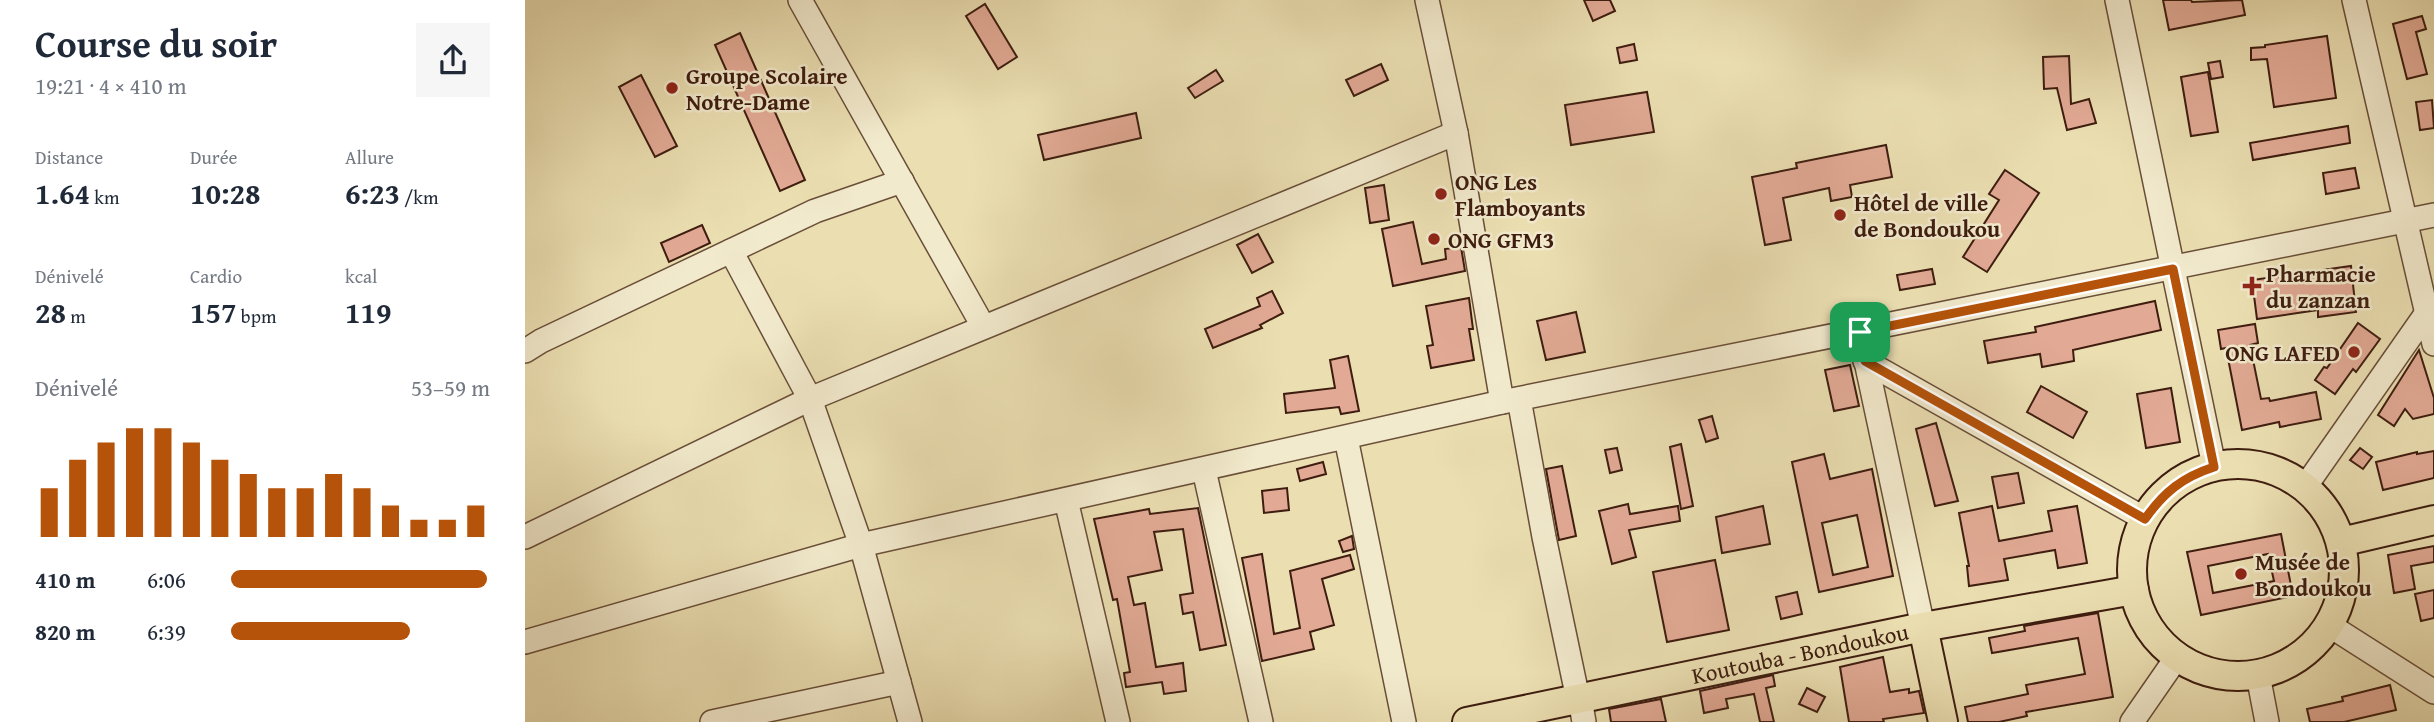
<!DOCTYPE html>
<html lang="fr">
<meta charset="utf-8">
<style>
:root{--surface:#fff;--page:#f6f6f7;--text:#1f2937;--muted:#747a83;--accent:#b45309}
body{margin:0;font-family:"Gentium Book Plus",serif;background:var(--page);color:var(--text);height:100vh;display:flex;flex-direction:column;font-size:26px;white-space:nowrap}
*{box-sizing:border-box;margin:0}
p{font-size:23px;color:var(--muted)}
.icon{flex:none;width:38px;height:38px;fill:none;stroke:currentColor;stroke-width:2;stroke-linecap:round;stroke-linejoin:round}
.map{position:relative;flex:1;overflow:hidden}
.details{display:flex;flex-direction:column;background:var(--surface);width:525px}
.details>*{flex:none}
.pin{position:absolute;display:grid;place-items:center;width:60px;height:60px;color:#fff;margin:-30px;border-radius:14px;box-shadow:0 4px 10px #0006}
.round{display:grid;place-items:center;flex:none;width:74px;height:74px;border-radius:0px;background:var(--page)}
.headline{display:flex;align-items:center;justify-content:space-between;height:119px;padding:0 35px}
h1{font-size:38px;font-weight:700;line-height:52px}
.figures{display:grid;grid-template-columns:repeat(3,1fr);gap:10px;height:119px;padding:7px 35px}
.figures div{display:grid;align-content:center}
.figures b{font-size:30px;font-weight:700}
.figures small{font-size:19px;font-weight:400}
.figures p{font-size:19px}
.chart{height:196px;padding:14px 35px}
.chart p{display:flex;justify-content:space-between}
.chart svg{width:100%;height:126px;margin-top:7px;stroke:var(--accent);stroke-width:6}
ul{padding:0 35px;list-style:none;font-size:23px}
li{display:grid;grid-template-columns:112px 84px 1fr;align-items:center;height:52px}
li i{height:18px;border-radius:9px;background:var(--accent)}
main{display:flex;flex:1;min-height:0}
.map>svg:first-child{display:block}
</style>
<main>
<section class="details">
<div class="headline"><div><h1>Course du soir</h1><p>19:21 · 4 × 410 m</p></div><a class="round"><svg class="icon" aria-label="share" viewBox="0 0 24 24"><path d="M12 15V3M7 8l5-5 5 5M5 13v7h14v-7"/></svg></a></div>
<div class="figures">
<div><p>Distance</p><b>1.64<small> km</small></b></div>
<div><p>Durée</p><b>10:28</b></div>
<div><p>Allure</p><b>6:23<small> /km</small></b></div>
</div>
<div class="figures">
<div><p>Dénivelé</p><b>28<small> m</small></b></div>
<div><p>Cardio</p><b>157<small> bpm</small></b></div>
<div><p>kcal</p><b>119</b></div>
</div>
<div class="chart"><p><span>Dénivelé</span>53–59 m</p>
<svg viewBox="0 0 160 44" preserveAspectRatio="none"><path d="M5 44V27M15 44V17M25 44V11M35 44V6M45 44V6M55 44V11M65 44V17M75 44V22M85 44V27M95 44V27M105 44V22M115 44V27M125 44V33M135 44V38M145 44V38M155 44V33"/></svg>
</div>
<ul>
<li><b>410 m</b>6:06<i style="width:99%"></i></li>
<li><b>820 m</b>6:39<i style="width:69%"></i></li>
</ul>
</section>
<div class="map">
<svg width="1909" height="722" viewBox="0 0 1909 722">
<rect width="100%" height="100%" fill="#ebdfb2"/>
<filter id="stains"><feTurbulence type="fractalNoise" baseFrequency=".00286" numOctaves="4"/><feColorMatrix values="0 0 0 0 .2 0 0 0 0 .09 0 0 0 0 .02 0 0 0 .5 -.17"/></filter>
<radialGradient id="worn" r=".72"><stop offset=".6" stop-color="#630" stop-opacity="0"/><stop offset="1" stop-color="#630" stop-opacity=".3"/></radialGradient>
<g fill="#e2aa95" stroke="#3e1d10" stroke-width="2" fill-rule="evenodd">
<polygon points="1059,0 1085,0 1090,11 1068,21"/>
<polygon points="1638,0 1666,0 1667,2 1717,0 1720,15 1644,30"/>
<polygon points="460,4 492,57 473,69 441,16"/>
<polygon points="1897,16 1901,29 1891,32 1902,74 1882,79 1868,24"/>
<polygon points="215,33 280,180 255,191 190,45"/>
<polygon points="1802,36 1811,98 1749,107 1742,59 1726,60 1726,48 1740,47 1740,45"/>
<polygon points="1109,44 1112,60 1095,63 1092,48"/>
<polygon points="1544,56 1546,104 1564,99 1571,123 1542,130 1532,88 1519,89 1518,57"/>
<polygon points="1695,61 1698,77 1686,79 1683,63"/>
<polygon points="856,64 863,80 829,96 821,80"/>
<polygon points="691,70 698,81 670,98 663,88"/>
<polygon points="1683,72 1693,132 1666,136 1656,77"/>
<polygon points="116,75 152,146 130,157 94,87"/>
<polygon points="1122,92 1129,132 1046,145 1040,105"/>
<polygon points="1907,100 1909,128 1895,130 1891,102"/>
<polygon points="611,113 616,138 519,160 513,135"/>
<polygon points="1823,126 1825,143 1728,160 1725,143"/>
<polygon points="1361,145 1367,177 1325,185 1327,197 1306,201 1304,188 1258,198 1266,240 1240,245 1227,177 1272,168 1271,163"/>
<polygon points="1830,168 1834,188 1801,194 1798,173"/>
<polygon points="1480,170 1514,193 1462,272 1438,257 1474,200 1464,194"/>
<polygon points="859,185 864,220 845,223 840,188"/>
<polygon points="888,222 897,264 921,259 920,249 936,247 940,271 868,286 857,229"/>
<polygon points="177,225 185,243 144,262 136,243"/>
<polygon points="733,234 748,262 727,273 712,245"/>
<polygon points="1826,266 1831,312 1793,317 1793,310 1732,319 1727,280"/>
<polygon points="1407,269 1410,284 1375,290 1372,275"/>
<polygon points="747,291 758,313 735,325 737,328 688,348 680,329 735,306 732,298"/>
<polygon points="944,298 948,329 944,329 949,360 906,368 902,346 908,345 901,306"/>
<polygon points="1630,301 1636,330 1548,350 1549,361 1517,367 1515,354 1463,363 1459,341 1511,332 1510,327"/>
<polygon points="1051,312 1060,352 1021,360 1012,321"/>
<polygon points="1833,323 1855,339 1831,372 1828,369 1810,394 1790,380 1799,367 1802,368"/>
<polygon points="1730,324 1733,343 1725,345 1736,399 1744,398 1745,401 1791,392 1796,419 1755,427 1754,422 1717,430 1701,348 1696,349 1693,330"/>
<polygon points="1894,350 1909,398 1909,414 1888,419 1880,409 1869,426 1853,415"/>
<polygon points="823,356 834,411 816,414 814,407 761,413 759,394 810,388 805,360"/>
<polygon points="1325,365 1334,406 1309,411 1300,370"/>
<polygon points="1516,386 1562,412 1548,438 1502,412"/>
<polygon points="1646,388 1655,442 1621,448 1612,394"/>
<polygon points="1187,416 1193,438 1181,442 1174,420"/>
<polygon points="1411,423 1433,501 1410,506 1391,429"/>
<polygon points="1156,444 1168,506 1156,509 1145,447"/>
<polygon points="1092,448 1097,470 1085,473 1080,450"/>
<polygon points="1835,448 1847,457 1838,469 1825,460"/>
<polygon points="1909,451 1909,478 1858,490 1851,462 1892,452 1892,454"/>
<path d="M1299 454 1305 479 1347 469 1368 576 1294 592 1267 462ZM1332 515 1343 567 1308 575 1297 523Z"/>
<polygon points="798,462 801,474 775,481 772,469"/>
<polygon points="1037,466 1051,536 1034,540 1021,469"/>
<polygon points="1493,473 1499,503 1473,508 1467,477"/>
<polygon points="762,488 764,510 739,513 737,491"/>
<polygon points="1103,504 1105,514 1153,506 1155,521 1104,530 1111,557 1087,564 1074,511"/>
<polygon points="1238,506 1245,544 1197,553 1191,517"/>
<polygon points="1467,506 1474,541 1527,531 1523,511 1552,506 1562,563 1533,568 1530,550 1479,559 1483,580 1444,586 1442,566 1444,566 1434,513"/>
<polygon points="673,508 701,645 675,650 668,612 658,614 655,595 668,593 658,529 629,532 637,570 603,577 609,605 620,603 631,667 658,663 661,691 639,694 637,682 601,687 599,673 605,672 592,599 588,600 569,519 624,509 625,514"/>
<path d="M1756 534 1768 596 1676 615 1662 552ZM1743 554 1749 581 1688 593 1683 566Z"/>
<polygon points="827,536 829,549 818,552 814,541"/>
<polygon points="1909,546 1909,562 1886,566 1890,589 1869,593 1863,555"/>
<polygon points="737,554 749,634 775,628 765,571 825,555 829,569 797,579 809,625 785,632 789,649 737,661 717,558"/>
<polygon points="1190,560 1204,630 1142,642 1128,572"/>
<polygon points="1909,590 1909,618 1896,621 1890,594"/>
<polygon points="1272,592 1277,614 1256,619 1251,597"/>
<polygon points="1573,613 1588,697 1501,712 1502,716 1474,722 1443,722 1440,707 1503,694 1501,685 1560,674 1553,638 1467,653 1464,638 1500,631 1499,626"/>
<polygon points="1358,657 1365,692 1384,689 1384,693 1394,691 1399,713 1358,719 1359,722 1324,722 1315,667"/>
<polygon points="1248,675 1250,686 1241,688 1249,722 1235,722 1229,694 1201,699 1203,708 1179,713 1175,691"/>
<polygon points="1865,685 1871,710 1819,722 1785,722 1782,709 1818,701 1817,697"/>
<polygon points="1282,688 1300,697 1292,712 1274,704"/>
<polygon points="1136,699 1141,722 1086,722 1084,709"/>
</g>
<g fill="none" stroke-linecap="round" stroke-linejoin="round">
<defs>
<g id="minor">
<polyline points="275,0 458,326"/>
<polyline points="902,0 931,133 977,402"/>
<polyline points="1592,0 1689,466"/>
<polyline points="1829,0 1909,344"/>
<polyline points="206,251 285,399 336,545 385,722"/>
<polyline points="0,351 16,341 290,211 377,181"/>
<polyline points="1339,352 1398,627"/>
<polyline points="1340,361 1620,519"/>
<polyline points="994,399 1019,537 1053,699"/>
<polyline points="821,438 879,722"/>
<polyline points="679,470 736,722"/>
<polyline points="1780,487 1901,314"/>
<polyline points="541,500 593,722"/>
<polyline points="0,537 285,399 931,133"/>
<polyline points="1804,625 1909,692"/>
<polyline points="0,642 336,545 977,402 1909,215"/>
<polyline points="1733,675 1742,722"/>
<polyline points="1055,699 1059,722"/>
<polyline points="187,722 374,682"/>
<polyline points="1607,722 1652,657"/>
</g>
<g id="major">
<circle cx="1713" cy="570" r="106"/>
<polyline points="1816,542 1909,520"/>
<polyline points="1398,627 1418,722"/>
<path id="s1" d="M942 722 1398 627 1609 590"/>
</g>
</defs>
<use href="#minor" stroke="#694e38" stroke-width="26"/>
<use href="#major" stroke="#3e1d10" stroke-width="32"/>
<use href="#minor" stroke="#f2eacd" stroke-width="23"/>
<use href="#major" stroke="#ebdfb2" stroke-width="28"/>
</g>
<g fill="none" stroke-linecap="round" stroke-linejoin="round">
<defs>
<path id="route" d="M1648 269 1689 467C1658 477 1639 492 1620 519L1340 361 1335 332Z"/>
</defs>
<use href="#route" stroke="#fff" stroke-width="14"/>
<use href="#route" stroke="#b45309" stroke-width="9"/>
</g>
<g fill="#8f2418" stroke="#f2eacd" stroke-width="2.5">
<circle cx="147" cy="88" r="7"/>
<circle cx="916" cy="194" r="7"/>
<circle cx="1315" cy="215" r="7"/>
<circle cx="909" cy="239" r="7"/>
<path d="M1723.5 275.5h7v7h7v7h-7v7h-7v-7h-7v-7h7z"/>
<circle cx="1829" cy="352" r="7"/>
<circle cx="1716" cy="574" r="7"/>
</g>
<g text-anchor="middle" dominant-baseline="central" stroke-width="5" stroke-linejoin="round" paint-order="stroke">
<g font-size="23" font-weight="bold" fill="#3e1d10" stroke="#f2eacd" text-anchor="start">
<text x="161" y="75">Groupe Scolaire<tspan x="161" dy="26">Notre-Dame</tspan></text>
<text x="930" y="181">ONG Les<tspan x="930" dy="26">Flamboyants</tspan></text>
<text x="1329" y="202">Hôtel de ville<tspan x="1329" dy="26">de Bondoukou</tspan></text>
<text x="923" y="239">ONG GFM3</text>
<text x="1741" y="273">Pharmacie<tspan x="1741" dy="26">du zanzan</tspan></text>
<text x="1815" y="352" text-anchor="end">ONG LAFED</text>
<text x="1730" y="561">Musée de<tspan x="1730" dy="26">Bondoukou</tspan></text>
</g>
<g font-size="23" fill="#3e1d10" stroke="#f2eacd">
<text stroke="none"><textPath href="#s1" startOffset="340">Koutouba - Bondoukou</textPath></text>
</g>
</g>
<rect width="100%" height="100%" filter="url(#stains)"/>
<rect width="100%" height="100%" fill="url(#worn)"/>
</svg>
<div class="pin" style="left:1335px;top:332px;background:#1e9e55"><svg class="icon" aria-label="arrive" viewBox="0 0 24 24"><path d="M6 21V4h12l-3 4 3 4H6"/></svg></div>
</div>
</main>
